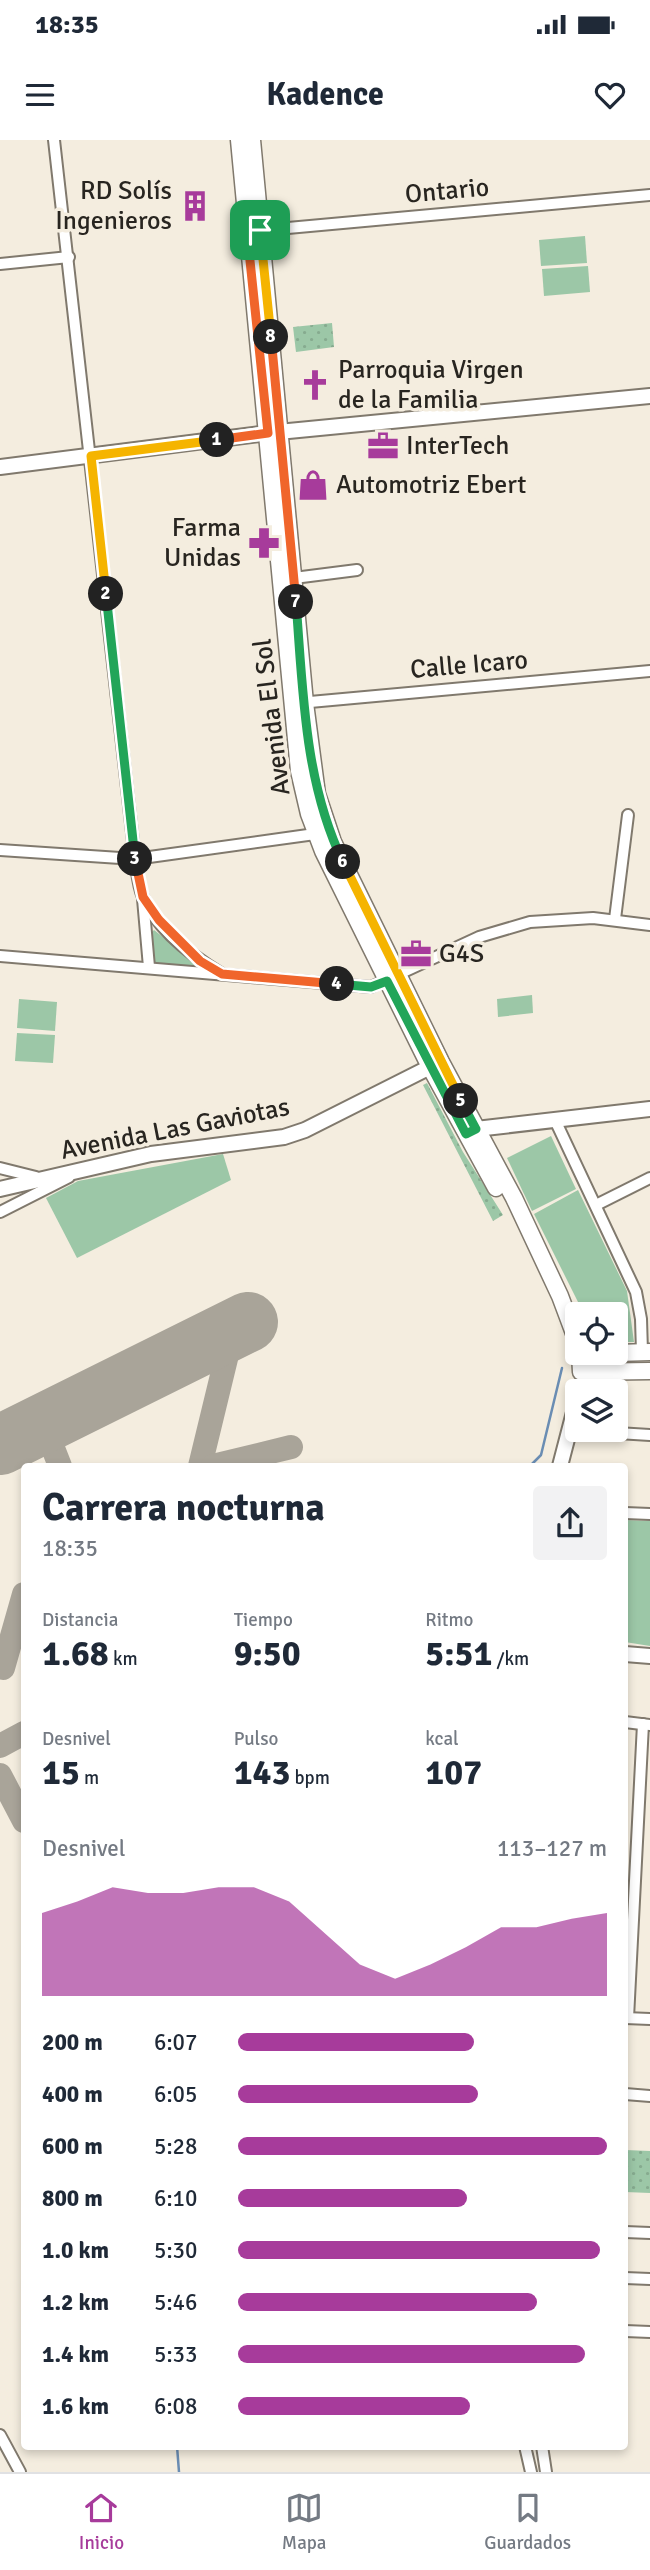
<!DOCTYPE html>
<html lang="es">
<meta charset="utf-8">
<style>
:root{--surface:#fff;--page:#f2f2f3;--text:#1f2937;--muted:#747a83;--line:#e0e1e3;--accent:#a73b9b}
body{margin:0;font-family:Signika,sans-serif;background:var(--page);color:var(--text);height:100vh;display:flex;flex-direction:column;font-size:26px;white-space:nowrap}
*{box-sizing:border-box;margin:0}
p{font-size:23px;color:var(--muted)}
.icon{flex:none;width:38px;height:38px;fill:none;stroke:currentColor;stroke-width:2;stroke-linecap:round;stroke-linejoin:round}
.map{position:relative;flex:1;overflow:hidden}
.side{position:absolute;left:21px;top:1323px;width:607px;height:987px;display:flex;flex-direction:column;background:var(--surface);border-radius:7px;box-shadow:0 4px 10px #0003}
.side>*{flex:none}
.tools{position:absolute;left:565px;top:1162px;display:grid;gap:14px}
.tools a{display:grid;place-items:center;width:63px;height:63px;border-radius:7px;background:var(--surface);box-shadow:0 4px 10px #0003;font-size:35px}
.pin{position:absolute;display:grid;place-items:center;width:60px;height:60px;color:#fff;margin:-30px;border-radius:14px;box-shadow:0 4px 10px #0006}
.km{position:absolute;width:35px;height:35px;margin:-18px;border-radius:50%;background:#222;color:#fff;font-size:19px;line-height:35px;text-align:center}
.round{display:grid;place-items:center;flex:none;width:74px;height:74px;border-radius:7px;background:var(--page)}
.head{display:flex;align-items:center;justify-content:space-between;height:119px;padding:0 21px}
h1{font-size:38px;font-weight:700;line-height:52px}
.figures{display:grid;grid-template-columns:repeat(3,1fr);gap:10px;height:119px;padding:7px 21px}
.figures div{display:grid;align-content:center}
.figures b{font-size:35px;font-weight:700}
.figures small{font-size:19px;font-weight:400}
.figures p{font-size:19px}
.chart{height:196px;padding:14px 21px}
.chart p{display:flex;justify-content:space-between}
.chart svg{width:100%;height:126px;margin-top:7px;fill:var(--accent);opacity:.7}
ul{padding:0 21px;list-style:none;font-size:23px}
li{display:grid;grid-template-columns:112px 84px 1fr;align-items:center;height:52px}
li i{height:18px;border-radius:9px;background:var(--accent)}
.status{display:flex;justify-content:space-between;align-items:center;height:49px;padding:0 35px;background:var(--surface);direction:ltr}
.status svg{height:19px;fill:currentColor}
header{display:flex;justify-content:space-between;align-items:center;height:91px;padding:0 21px;background:var(--surface);font-size:32px;font-weight:700}
.tabs{display:flex;justify-content:space-around;align-items:center;height:98px;border-top:2px solid var(--line);background:var(--surface);font-size:19px;color:var(--muted)}
.tabs a{display:grid;justify-items:center;gap:4px}
.tabs .active{color:var(--accent)}
.map>svg:first-child{display:block}
</style>
<div class="status"><b>18:35</b><svg viewBox="0 0 49 12"><path d="M0 12V9h3v3zM5 12V6h3v6zM10 12V3h3v9zM15 12V0h3v12zM26 1h20v11H26zM47 4h2v5h-2z"/></svg></div>
<header><svg class="icon" aria-label="menu" viewBox="0 0 24 24"><path d="M4 6h16M4 12h16M4 18h16"/></svg>Kadence<svg class="icon" aria-label="heart" viewBox="0 0 24 24"><path d="M12 20l-8-8c-3-5 5-10 8-4 3-6 11-1 8 4z"/></svg></header>
<div class="map">
<svg width="650" height="2332" viewBox="0 0 650 2332">
<defs>
<pattern id="grass-dots" width="8" height="8" patternUnits="userSpaceOnUse" patternTransform="scale(1.75)"><rect width="8" height="8" fill="#9cc7a7"/><path d="M2 2h.1M6 6h.1" fill="none" stroke="#86ab8f" stroke-width="1.8" stroke-linecap="round"/></pattern>
</defs>
<rect width="100%" height="100%" fill="#f4eddf"/>
<g fill="url(#grass-dots)">
<polygon points="332,183 334,207 296,212 293,187"/>
<polygon points="427,943 463,1012 503,1075 493,1081 423,945"/>
<polygon points="625,2010 650,2011 650,2053 625,2052"/>
</g>
<g fill="#9cc7a7">
<polygon points="585,96 587,123 541,126 539,100"/>
<polygon points="588,126 590,152 544,156 542,129"/>
<polygon points="154,790 198,824 198,827 157,825 153,819 151,793"/>
<polygon points="532,855 533,873 498,877 497,859"/>
<polygon points="19,859 57,862 55,891 17,888"/>
<polygon points="17,893 55,895 53,923 15,921"/>
<polygon points="551,996 576,1049 532,1071 507,1018"/>
<polygon points="223,1014 231,1040 77,1118 46,1058 78,1041"/>
<polygon points="578,1050 627,1151 634,1202 616,1202 616,1174 584,1174 534,1074"/>
<polygon points="625,1380 650,1381 650,1506 625,1502"/>
</g>
<g fill="none" stroke-linecap="round" stroke-linejoin="round">
<g stroke="#6a8db3" stroke-width="2.5">
<polyline points="530,1326 541,1315 562,1228"/>
<polyline points="177,2306 179,2332"/>
</g>
<g stroke="#a9a499" stroke-width="24">
<polyline points="22,1294 51,1303 60,1326"/>
<polyline points="200,1326 233,1190"/>
<polyline points="213,1326 291,1307"/>
<polyline points="3,1528 24,1454"/>
<polyline points="0,1606 24,1593"/>
<polyline points="0,1635 24,1681"/>
</g>
<polyline stroke="#a9a499" stroke-width="60" points="0,1305 248,1182"/>
<defs>
<g id="minor">
<path d="M54 0 135 719C137 731 138 746 143 757 158 790 192 816 222 834"/>
<polyline points="255,91 650,55"/>
<polyline points="0,124 69,117"/>
<polyline points="294,438 357,430"/>
<polyline points="299,563 650,531"/>
<polyline points="0,710 135,719 315,694"/>
<polyline points="143,759 149,827"/>
<polyline points="615,779 628,675"/>
<polyline points="0,816 371,847 479,797 530,782 593,778 650,785"/>
<polyline points="555,980 636,1152 641,1179 642,1212"/>
<polyline points="0,1028 36,1037"/>
<polyline points="596,1065 650,1038"/>
<polyline points="0,1072 69,1037"/>
<polyline points="569,1290 650,1295"/>
<polyline points="625,1373 650,1374"/>
<polyline points="625,1582 650,1585"/>
<polyline points="625,1878 650,1879"/>
<polyline points="628,1878 643,1584"/>
<polyline points="625,1954 650,1956"/>
<polyline points="625,2092 650,2093"/>
<polyline points="625,2138 650,2139"/>
<polyline points="625,2191 650,2192"/>
<polyline points="0,2295 20,2332"/>
<polyline points="525,2306 531,2332"/>
<polyline points="542,2306 546,2332"/>
</g>
<g id="tertiary">
<polyline points="0,327 268,293 650,256"/>
<polyline points="467,994 476,989 650,969"/>
<polyline points="0,1049 151,1014 284,997 305,990 438,923"/>
<polyline points="560,1326 578,1257"/>
<polyline points="625,1514 650,1516"/>
</g>
<g id="secondary">
<polyline points="239,0 299,631 309,674 323,711 430,927 496,1048"/>
<polyline points="252,0 305,563 317,654 333,702 441,922 514,1058 560,1156 578,1204"/>
<polyline points="580,1213 581,1232 650,1231"/>
<polyline points="580,1213 597,1213"/>
<polyline points="616,1213 650,1212"/>
</g>
</defs>
<use href="#minor" stroke="#80796d" stroke-width="14"/>
<use href="#tertiary" stroke="#80796d" stroke-width="18"/>
<use href="#secondary" stroke="#80796d" stroke-width="19"/>
<use href="#minor" stroke="#fff" stroke-width="10"/>
<use href="#tertiary" stroke="#fff" stroke-width="14"/>
<use href="#secondary" stroke="#fff" stroke-width="16"/>
</g>
<g fill="none" stroke-linecap="round" stroke-linejoin="round">
<defs>
<polyline id="split-1" points="217,300 268,293 247,92 260,90"/>
<polyline id="split-2" points="106,454 91,316 217,300"/>
<polyline id="split-3" points="106,454 135,719"/>
<polyline id="split-4" points="135,719 143,757 159,780 200,821 222,834 337,844"/>
<polyline id="split-5" points="337,844 371,847 387,841 466,994 476,989 461,961"/>
<polyline id="split-6" points="343,722 461,961"/>
<path id="split-7" d="M296 462C303 550 304 641 343 722"/>
<polyline id="split-8" points="271,197 296,462"/>
<polyline id="split-9" points="260,90 271,197"/>
</defs>
<use href="#split-1" stroke="#fff" stroke-width="14"/>
<use href="#split-2" stroke="#fff" stroke-width="14"/>
<use href="#split-3" stroke="#fff" stroke-width="14"/>
<use href="#split-4" stroke="#fff" stroke-width="14"/>
<use href="#split-5" stroke="#fff" stroke-width="14"/>
<use href="#split-6" stroke="#fff" stroke-width="14"/>
<use href="#split-7" stroke="#fff" stroke-width="14"/>
<use href="#split-8" stroke="#fff" stroke-width="14"/>
<use href="#split-9" stroke="#fff" stroke-width="14"/>
<use href="#split-1" stroke="#f0652b" stroke-width="9"/>
<use href="#split-2" stroke="#f5b400" stroke-width="9"/>
<use href="#split-3" stroke="#22a559" stroke-width="9"/>
<use href="#split-4" stroke="#f0652b" stroke-width="9"/>
<use href="#split-5" stroke="#22a559" stroke-width="9"/>
<use href="#split-6" stroke="#f5b400" stroke-width="9"/>
<use href="#split-7" stroke="#22a559" stroke-width="9"/>
<use href="#split-8" stroke="#f0652b" stroke-width="9"/>
<use href="#split-9" stroke="#f5b400" stroke-width="9"/>
</g>
<defs>
<symbol id="building-bare" viewBox="-9 -9 18 18"><path d="M-4-6H4V6H1V3H-1V6H-4ZM-2.5-4.3h1.7v1.8h-1.7ZM.8-4.3h1.7v1.8H.8ZM-2.5-1h1.7V.8h-1.7ZM.8-1h1.7V.8H.8Z" fill="#a73b9b" stroke="#f4eddf" stroke-width="2.5" paint-order="stroke"/></symbol>
<symbol id="church-bare" viewBox="-9 -9 18 18"><path d="M-1.2-6h2.4v3.5h3.3v2.4h-3.3V6h-2.4V-.1h-3.3v-2.4h3.3Z" fill="#a73b9b" stroke="#f4eddf" stroke-width="2.5" paint-order="stroke"/></symbol>
<symbol id="office-bare" viewBox="-9 -9 18 18"><path d="M-6-3h4V-5.5h4V-3h4V5H-6ZM-1-4.5V-3h2v-1.5ZM-6 0V1H6V0Z" fill="#a73b9b" stroke="#f4eddf" stroke-width="2.5" paint-order="stroke"/></symbol>
<symbol id="shop-bare" viewBox="-9 -9 18 18"><path d="M-5-2.5h2.3a2.7 3.5 0 0 1 5.4 0H5L5.5 6h-11ZM-1.5-2.5h3a1.5 2.3 0 0 0-3 0Z" fill="#a73b9b" stroke="#f4eddf" stroke-width="2.5" paint-order="stroke"/></symbol>
<symbol id="pharmacy-bare" viewBox="-9 -9 18 18"><path d="M-2-6h4v4h4v4h-4v4h-4v-4h-4v-4h4Z" fill="#a73b9b" stroke="#f4eddf" stroke-width="2.5" paint-order="stroke"/></symbol>
</defs>
<g fill-rule="evenodd">
<use href="#building-bare" x="173" y="44" width="44" height="44"/>
<use href="#church-bare" x="293" y="223" width="44" height="44"/>
<use href="#office-bare" x="361" y="284" width="44" height="44"/>
<use href="#shop-bare" x="291" y="323" width="44" height="44"/>
<use href="#pharmacy-bare" x="242" y="381" width="44" height="44"/>
<use href="#office-bare" x="394" y="792" width="44" height="44"/>
</g>
<g text-anchor="middle" dominant-baseline="central" stroke-width="7" stroke-linejoin="round" paint-order="stroke">
<g font-size="26" fill="#282520" stroke="#f4eddf" text-anchor="start">
<text x="172" y="51" text-anchor="end">RD Solís<tspan x="172" dy="30">Ingenieros</tspan></text>
<text x="338" y="230">Parroquia Virgen<tspan x="338" dy="30">de la Familia</tspan></text>
<text x="406" y="306">InterTech</text>
<text x="336" y="345">Automotriz Ebert</text>
<text x="241" y="388" text-anchor="end">Farma<tspan x="241" dy="30">Unidas</tspan></text>
<text x="439" y="814">G4S</text>
</g>
<g font-size="26" fill="#282520" stroke="#f4eddf">
<text transform="translate(447 51) rotate(-5)">Ontario</text>
<text transform="translate(469 525) rotate(-5)">Calle Icaro</text>
<text transform="translate(272 577) rotate(-97)">Avenida El Sol</text>
<text transform="translate(175 989) rotate(-11)">Avenida Las Gaviotas</text>
</g>
</g>
</svg>
<div class="tools">
<a><svg class="icon" aria-label="locate" viewBox="0 0 24 24"><circle cx="12" cy="12" r="6"/><path d="M12 2v4M12 18v4M2 12h4M18 12h4"/></svg></a>
<a><svg class="icon" aria-label="layers" viewBox="0 0 24 24"><path d="M12 4l9 5-9 5-9-5zM3 14l9 5 9-5"/></svg></a>
</div>
<div class="pin" style="left:260px;top:90px;background:#1e9e55"><svg class="icon" aria-label="arrive" viewBox="0 0 24 24"><path d="M6 21V4h12l-3 4 3 4H6"/></svg></div>
<b class="km" style="left:217px;top:300px">1</b>
<b class="km" style="left:106px;top:454px">2</b>
<b class="km" style="left:135px;top:719px">3</b>
<b class="km" style="left:337px;top:844px">4</b>
<b class="km" style="left:461px;top:961px">5</b>
<b class="km" style="left:343px;top:722px">6</b>
<b class="km" style="left:296px;top:462px">7</b>
<b class="km" style="left:271px;top:197px">8</b>
<section class="side">
<div class="head"><div><h1>Carrera nocturna</h1><p>18:35</p></div><a class="round"><svg class="icon" aria-label="share" viewBox="0 0 24 24"><path d="M12 15V3M7 8l5-5 5 5M5 13v7h14v-7"/></svg></a></div>
<div class="figures">
<div><p>Distancia</p><b>1.68<small> km</small></b></div>
<div><p>Tiempo</p><b>9:50</b></div>
<div><p>Ritmo</p><b>5:51<small> /km</small></b></div>
</div>
<div class="figures">
<div><p>Desnivel</p><b>15<small> m</small></b></div>
<div><p>Pulso</p><b>143<small> bpm</small></b></div>
<div><p>kcal</p><b>107</b></div>
</div>
<div class="chart"><p><span>Desnivel</span>113–127 m</p>
<svg viewBox="0 0 160 44" preserveAspectRatio="none"><path d="M0 44V15L10 11L20 6L30 8L40 8L50 6L60 6L70 11L80 22L90 33L100 38L110 33L120 27L130 20L140 20L150 17L160 15V44z"/></svg>
</div>
<ul>
<li><b>200 m</b>6:07<i style="width:64%"></i></li>
<li><b>400 m</b>6:05<i style="width:65%"></i></li>
<li><b>600 m</b>5:28<i style="width:100%"></i></li>
<li><b>800 m</b>6:10<i style="width:62%"></i></li>
<li><b>1.0 km</b>5:30<i style="width:98%"></i></li>
<li><b>1.2 km</b>5:46<i style="width:81%"></i></li>
<li><b>1.4 km</b>5:33<i style="width:94%"></i></li>
<li><b>1.6 km</b>6:08<i style="width:63%"></i></li>
</ul>
</section>
</div>
<nav class="tabs">
<a class="active"><svg class="icon" aria-label="home" viewBox="0 0 24 24"><path d="M3 11l9-7 9 7M6 9v11h12V9"/></svg>Inicio</a>
<a><svg class="icon" aria-label="map" viewBox="0 0 24 24"><path d="M3 6l6-2 6 2 6-2v14l-6 2-6-2-6 2zM9 4v14M15 6v14"/></svg>Mapa</a>
<a><svg class="icon" aria-label="saved" viewBox="0 0 24 24"><path d="M7 4h10v16l-5-4-5 4z"/></svg>Guardados</a>
</nav>
